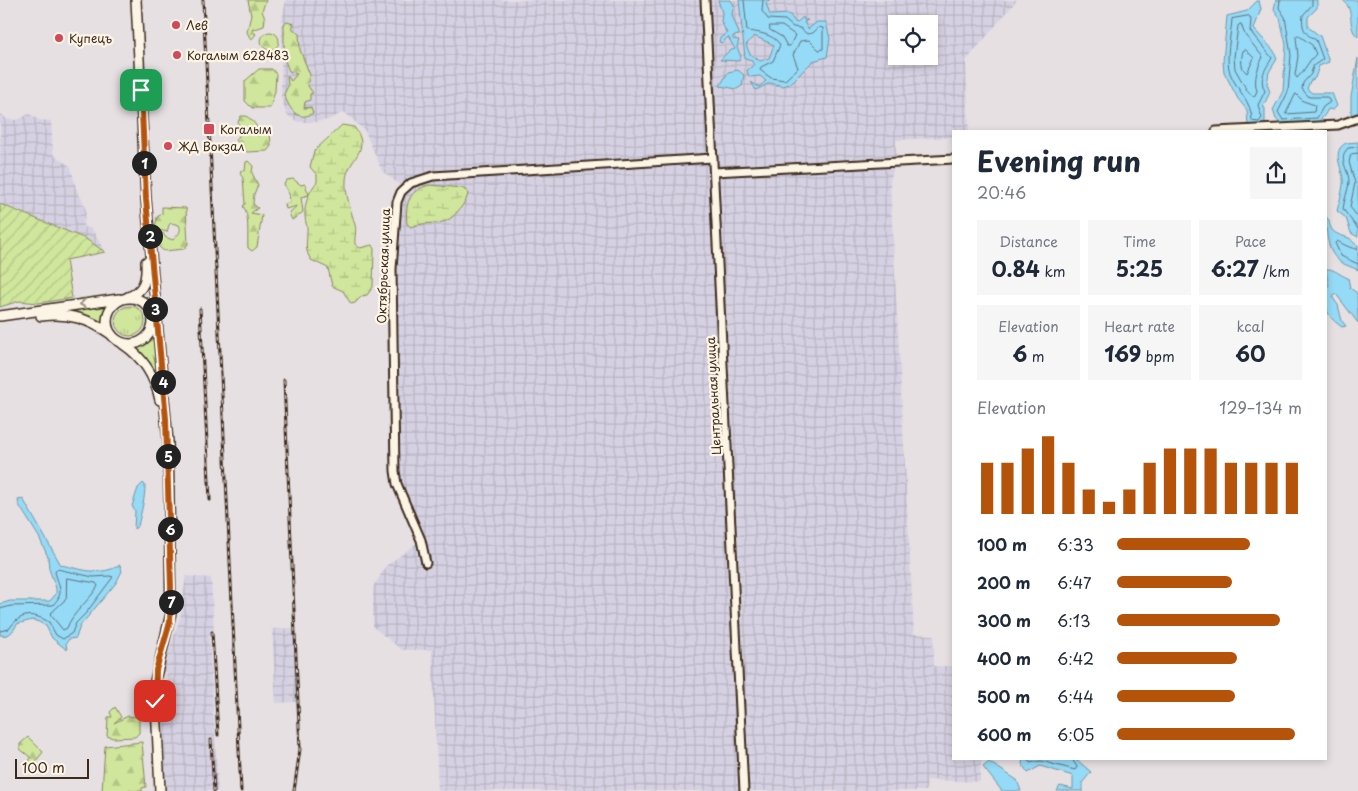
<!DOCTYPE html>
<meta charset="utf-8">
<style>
:root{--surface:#fff;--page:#f6f6f7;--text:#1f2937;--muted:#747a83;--accent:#b45309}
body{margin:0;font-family:"Playpen Sans",sans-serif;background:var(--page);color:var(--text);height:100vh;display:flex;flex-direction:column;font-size:19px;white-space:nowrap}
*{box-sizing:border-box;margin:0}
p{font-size:16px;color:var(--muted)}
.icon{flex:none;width:28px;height:28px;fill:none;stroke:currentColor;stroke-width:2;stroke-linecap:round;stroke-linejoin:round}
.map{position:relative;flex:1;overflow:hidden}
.panel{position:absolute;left:952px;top:130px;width:375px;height:630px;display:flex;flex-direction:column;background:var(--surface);border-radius:0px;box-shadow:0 2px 8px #0003}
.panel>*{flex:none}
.controls{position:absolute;left:888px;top:15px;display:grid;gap:10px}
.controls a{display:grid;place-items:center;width:50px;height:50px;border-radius:0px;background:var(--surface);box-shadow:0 2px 8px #0003;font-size:25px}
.scale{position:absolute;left:15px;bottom:12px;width:74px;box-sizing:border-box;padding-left:5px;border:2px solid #3b2a1e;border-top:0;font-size:14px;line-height:18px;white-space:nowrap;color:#3b2a1e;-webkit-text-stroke:4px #fcf5e5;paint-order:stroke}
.pin{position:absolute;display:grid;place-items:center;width:42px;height:42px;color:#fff;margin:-21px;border-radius:10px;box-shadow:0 2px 8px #0006}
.km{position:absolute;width:25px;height:25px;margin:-12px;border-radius:50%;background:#222;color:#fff;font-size:14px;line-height:25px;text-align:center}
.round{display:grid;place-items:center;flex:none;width:52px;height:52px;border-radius:0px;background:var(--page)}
.overview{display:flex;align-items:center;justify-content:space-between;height:85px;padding:0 25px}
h1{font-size:28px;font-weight:700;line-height:38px}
.figures{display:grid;grid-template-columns:repeat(3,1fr);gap:8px;height:85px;padding:5px 25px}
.figures div{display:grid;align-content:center;border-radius:0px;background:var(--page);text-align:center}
.figures b{font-size:21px;font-weight:700}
.figures small{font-size:14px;font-weight:400}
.figures p{font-size:14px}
.chart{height:140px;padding:10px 25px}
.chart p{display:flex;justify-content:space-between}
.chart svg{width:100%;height:90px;margin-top:5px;stroke:var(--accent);stroke-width:6}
ul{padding:0 25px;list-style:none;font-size:16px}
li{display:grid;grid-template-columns:80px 60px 1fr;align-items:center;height:38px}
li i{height:12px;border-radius:6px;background:var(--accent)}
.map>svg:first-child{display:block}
</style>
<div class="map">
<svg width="1358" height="791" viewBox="0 0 1358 791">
<defs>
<pattern id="industrial-grid" width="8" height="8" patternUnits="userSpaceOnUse" patternTransform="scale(1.25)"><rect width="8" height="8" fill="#d6d1e2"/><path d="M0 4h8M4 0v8" fill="none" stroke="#b9b4c1"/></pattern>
<pattern id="grass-tufts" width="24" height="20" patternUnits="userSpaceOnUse" patternTransform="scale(1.25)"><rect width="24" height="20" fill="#cfe69c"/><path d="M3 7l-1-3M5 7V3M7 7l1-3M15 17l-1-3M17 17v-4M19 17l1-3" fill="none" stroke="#b3c586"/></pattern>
<pattern id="forest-firs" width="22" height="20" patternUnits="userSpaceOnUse" patternTransform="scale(1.25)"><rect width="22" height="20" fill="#cfe69c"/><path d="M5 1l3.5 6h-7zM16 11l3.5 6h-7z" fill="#b3c586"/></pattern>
<pattern id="wetland-marsh" width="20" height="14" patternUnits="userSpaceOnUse" patternTransform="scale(1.25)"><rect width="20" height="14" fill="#cfe69c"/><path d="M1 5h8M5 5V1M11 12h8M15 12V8" fill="none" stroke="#b3c586"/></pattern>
<pattern id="garden-furrows" width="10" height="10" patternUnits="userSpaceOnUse" patternTransform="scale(1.25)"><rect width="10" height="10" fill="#cfe69c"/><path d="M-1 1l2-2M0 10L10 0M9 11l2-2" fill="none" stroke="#b3c586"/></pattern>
</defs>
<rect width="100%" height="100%" fill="#e6e0e3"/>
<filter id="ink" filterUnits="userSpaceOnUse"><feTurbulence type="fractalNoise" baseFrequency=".02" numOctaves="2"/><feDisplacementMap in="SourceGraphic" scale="10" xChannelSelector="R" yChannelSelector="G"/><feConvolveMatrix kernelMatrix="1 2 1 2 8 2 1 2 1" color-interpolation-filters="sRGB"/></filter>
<g filter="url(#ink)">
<g fill="url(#industrial-grid)" fill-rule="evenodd">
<path d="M286 0H1017L966 61 969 131H954V137L896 140V161L890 181 914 634 934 635V666H954V759H981L980 782 927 780 926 791H438L432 650H402L373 627V587L386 566 421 540 395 471 396 210 404 188 382 171 365 131 344 112 328 120 315 122H298L287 115 281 97 282 20ZM896 24H929V56H896Z"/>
<polygon points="0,113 7,119 17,120 29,114 39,120 51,121 53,151 54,155 71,167 76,189 84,203 86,212 83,226 92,229 105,252 86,239 0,204"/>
<polygon points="186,576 211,578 214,631 211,631 209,635 218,791 166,791 163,701 167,699 167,688 162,688 162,683 167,683 166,674 163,669 180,618"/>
<polygon points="293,628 297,702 276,703 272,629"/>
</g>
<g fill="url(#grass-tufts)" stroke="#85885d">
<polygon points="106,305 103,323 72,311 73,309"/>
<circle cx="130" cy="321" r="15"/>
<polygon points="153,334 158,376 157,376 135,348 146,343"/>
</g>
<g fill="url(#forest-firs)" stroke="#85885d">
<polygon points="248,0 266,0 262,11 265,18 264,26 252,30 256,34 251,40 247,32 251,15"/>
<path d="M287 22 294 24 292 28 299 34 300 50 310 75 308 86 313 93 310 94V100L305 102 304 108 311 107 313 113C297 123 289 108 284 94L288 86 287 75 291 81 297 74 289 71 284 58V52L287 51 284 47V24Z"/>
<circle cx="270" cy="41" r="9"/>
<polygon points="259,69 272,69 276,74 275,91 270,108 252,108 245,101 245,81"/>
<path d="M241 116H246C254 121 259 127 258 136L264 132H270L271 146 267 151 247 152 236 140 241 133 238 122Z"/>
<path d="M248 161 253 166 252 173 258 185 254 194 253 204 258 208 251 213 262 215 257 247 252 251 248 248C247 236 250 215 243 206L245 204 243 178 240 174 241 170 245 171 246 162Z"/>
<polygon points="293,179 301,185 305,184 309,195 301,197 303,212 292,220 289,213 297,206 286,209 285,204 290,202 289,194 284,184 287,180"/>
<path d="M162 207 186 208 188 244 184 249 164 251 158 246 157 236 163 233 165 237 173 240C176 236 183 232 179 225L171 223 169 225 167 232 155 229 157 217 162 214Z"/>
<polygon points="115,707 121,717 114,723 128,716 139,717 139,733 135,737 113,738 107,736 108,717 112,717 110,712"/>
<polygon points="28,737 43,752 32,766 29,764 30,757 20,749 20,744"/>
<polygon points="142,742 146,787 142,788 142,791 102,791 105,746"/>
</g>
<g fill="url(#wetland-marsh)" stroke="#85885d">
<path d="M342 125 354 127C373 151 347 159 346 180 345 195 351 210 355 225 357 231 354 237 355 244L360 248 372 245 374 249 373 287 367 295 362 296 355 303 351 304 343 291 332 286 328 268 311 260C304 249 307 243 307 232 308 227 305 222 305 216 304 204 309 191 317 182V175L310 167 314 151Z"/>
<path d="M430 185 462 188 468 192C468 198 465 201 462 206 444 232 433 218 411 227L407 224C405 204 408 190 430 185Z"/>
</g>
<polygon fill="url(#garden-furrows)" stroke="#85885d" points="0,204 86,239 105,252 66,260 72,298 38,303 19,301 0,307"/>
<g fill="#95daf7" stroke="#7194a0" fill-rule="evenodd">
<polygon points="718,0 731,0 734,5 732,15 739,33 739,35 733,36 733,39 739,40 737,47 741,57 739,61 720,60 729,51 735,49 728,37 722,43 719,42 720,38 727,33 721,22 722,13"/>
<path d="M739 0H771L766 3 770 15 789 14 796 23 803 17 804 20H808L804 22 808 29 817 22H826L830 39 827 57 813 61 790 84 783 86 770 83 756 90 751 82 759 87 766 81 760 76 751 77 748 75 747 70 754 65 751 60 745 58ZM754 36 774 45 769 58 760 61 750 54 746 45Z"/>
<path d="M1276 0H1317V8L1308 17V27L1320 36 1329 62 1319 66 1315 78 1310 81 1307 89 1312 93H1332L1337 106 1333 110 1328 109C1318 130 1305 124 1283 126L1276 119 1273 110 1283 91 1286 45 1280 18 1274 9Z"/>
<path d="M1343 0H1358V37C1346 27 1356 12 1343 0Z"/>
<polygon points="1257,1 1259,1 1261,9 1254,29 1274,51 1277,59 1269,72 1267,84 1270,92 1263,107 1265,108 1265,126 1248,127 1247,110 1238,99 1224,72 1223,62 1227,16 1247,11"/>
<polygon points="1358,58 1358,116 1351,117 1351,97"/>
<polygon points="738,70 744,75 742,86 737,89 720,86 728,72"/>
<path d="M1358 142V237L1351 233 1346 218 1337 211C1339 202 1342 194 1343 184 1345 171 1329 152 1346 143Z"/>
<path d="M1326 217 1329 220C1330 234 1338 234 1349 238 1352 239 1353 244 1358 245V270C1352 267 1345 265 1340 262 1327 252 1326 232 1326 217Z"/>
<path d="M1326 269C1334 268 1341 276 1348 278L1350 288 1357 293 1358 323 1336 294H1334L1333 298 1338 305 1342 321 1346 326 1342 327C1323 314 1326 307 1326 285L1329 286Z"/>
<path d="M143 483 145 485C145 500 141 512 138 526L134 529 135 511 132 506 138 488Z"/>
<path d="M23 499 61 565C81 569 100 577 120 565L122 571 116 583 80 626 76 638 69 639 66 643 67 650 52 638 46 626 39 622 32 620 17 624C13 632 9 637 0 635V604L10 601H50L56 594V588L49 569 48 557 39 537 19 505 18 500Z"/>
<polygon points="1023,759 1076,759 1091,772 1083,782 1083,791 1057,791 1060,786 1073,789 1073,776 1040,766 1028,773 1022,764"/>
<polygon points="989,762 1017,780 1021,791 1002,791 983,767"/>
</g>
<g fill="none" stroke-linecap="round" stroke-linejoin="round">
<g stroke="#5f7075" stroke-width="1">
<path d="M744 0 747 31C757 32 774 34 780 45L773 61 761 67 760 70 771 78 785 80 798 68 793 55 800 41 809 40 819 50 823 49V28L819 27 813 33 807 34 800 28 793 27 785 20 768 19 762 11 763 0"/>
<path d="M1280 0 1279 8 1285 17 1291 55 1288 92 1278 112 1283 120 1317 118 1323 107 1330 102 1327 97H1309L1302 89 1303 83 1311 74 1313 66 1323 59 1316 40C1305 35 1301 28 1303 15L1312 5V0"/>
<path d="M1249 16 1251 19 1250 31 1272 58C1266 68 1258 78 1265 91L1258 105 1262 118 1259 122 1252 121C1252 101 1237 91 1230 73 1225 58 1231 35 1232 19Z"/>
<path d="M1241 24 1245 35 1263 57C1258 67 1253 79 1257 91L1254 97 1248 92 1235 69 1234 57 1238 26Z"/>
<polygon points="770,26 782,26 795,35 790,46 787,46 782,37 770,30"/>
<path d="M1298 35 1312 45 1316 54C1308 61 1305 71 1297 78L1295 75 1298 56 1296 37Z"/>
<path d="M1246 50 1254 58 1247 73C1240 68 1241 59 1243 51Z"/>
<polygon points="1296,94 1303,101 1315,105 1314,112 1286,114"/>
<path d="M1358 147 1348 148C1337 160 1349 169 1349 182 1348 191 1344 200 1343 209L1358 229"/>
<polyline points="1358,153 1351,154 1349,162 1355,183 1350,207 1358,217"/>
<path d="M1358 249C1351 249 1343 244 1337 241L1335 243 1341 256 1358 264"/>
<path d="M67 578 96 583 98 586C90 600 72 613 67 628L63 630 50 614 66 599Z"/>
<path d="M0 609 11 606 53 605C65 592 59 587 55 572L57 569 93 577 110 576 113 577 86 613 76 623 72 633 63 639 56 635 49 622C32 612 20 613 9 629L0 631"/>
<polyline points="1028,759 1030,763 1041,761 1075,770 1077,767 1072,759"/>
</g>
<defs>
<g id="minor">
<polyline points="705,0 744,791"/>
<polyline points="1216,131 1338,125 1358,118"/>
<polyline points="714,172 954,159"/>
<polyline points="426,563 421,540 397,484 395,471 392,269 397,202 401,192 411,183 433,176 713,158"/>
</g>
<g id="major">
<polyline points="136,0 146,199 168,442 171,613 155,681 160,791"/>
<path d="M128 297C145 291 147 278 146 262"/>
<circle cx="130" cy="321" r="23"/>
<polyline points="0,316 119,299"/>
<path d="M41 316C68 312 89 319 111 334"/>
<path d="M123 344C144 358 155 376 160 400"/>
</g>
</defs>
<use href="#minor" stroke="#3b2a1e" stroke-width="11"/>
<use href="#major" stroke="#3b2a1e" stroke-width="12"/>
<use href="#minor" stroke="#fcf5e5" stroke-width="7"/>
<use href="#major" stroke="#fcf5e5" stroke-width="9"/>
<defs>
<g id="rail">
<polyline points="203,0 241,791"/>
<polyline points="200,309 210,500"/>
<polyline points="284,380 300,749 294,791"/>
<polyline points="212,632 218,735"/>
<polyline points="211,740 214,791"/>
</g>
</defs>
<use href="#rail" stroke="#3b2a1e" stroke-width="3"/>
<use href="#rail" stroke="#fcf5e5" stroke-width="1" stroke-dasharray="4" stroke-linecap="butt"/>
</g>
<defs><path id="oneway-chevron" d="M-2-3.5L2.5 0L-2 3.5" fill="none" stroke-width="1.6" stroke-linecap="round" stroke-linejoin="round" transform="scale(1.25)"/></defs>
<use stroke="#9c9082" href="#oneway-chevron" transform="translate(83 304) rotate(172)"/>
</g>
<g fill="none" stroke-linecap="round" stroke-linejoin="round" filter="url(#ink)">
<defs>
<polyline id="route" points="141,90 146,199 166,419 171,587 170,622 156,670 155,701"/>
</defs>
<use href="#route" stroke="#fff" stroke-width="10"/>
<use href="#route" stroke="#b45309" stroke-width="6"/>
</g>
<g fill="#d1495b" stroke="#fcf5e5" stroke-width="2">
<circle cx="176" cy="25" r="5"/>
<circle cx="59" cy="38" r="5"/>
<circle cx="177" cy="55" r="5"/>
<rect x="203" y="123" width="12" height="12" rx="2.5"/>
<circle cx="168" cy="146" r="5"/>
</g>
<g text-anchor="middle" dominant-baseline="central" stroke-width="4.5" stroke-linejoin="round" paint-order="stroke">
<g font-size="12" fill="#3b2a1e" stroke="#fcf5e5" text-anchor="start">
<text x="186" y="25">Лев</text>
<text x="69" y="38">Купецъ</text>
<text x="187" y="55">Когалым 628483</text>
<text x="220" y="129">Когалым</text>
<text x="178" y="146">ЖД Вокзал</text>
</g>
<g font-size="12" fill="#3b2a1e" stroke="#fcf5e5">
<text transform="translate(383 266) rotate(-88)">Октябрьская улица</text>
<text transform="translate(713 396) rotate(-93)">Центральная улица</text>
</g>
</g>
</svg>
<div class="controls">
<a><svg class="icon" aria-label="locate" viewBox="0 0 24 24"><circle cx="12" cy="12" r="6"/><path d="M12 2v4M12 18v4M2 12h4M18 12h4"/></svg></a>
</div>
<div class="scale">100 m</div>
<div class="pin" style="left:141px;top:90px;background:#1e9e55"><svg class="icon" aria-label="arrive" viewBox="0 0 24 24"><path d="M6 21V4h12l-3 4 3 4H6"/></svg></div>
<div class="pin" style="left:155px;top:701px;background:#d93025"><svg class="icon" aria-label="check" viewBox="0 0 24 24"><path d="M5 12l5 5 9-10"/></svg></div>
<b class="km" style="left:144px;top:163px">1</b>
<b class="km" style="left:150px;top:236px">2</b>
<b class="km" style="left:155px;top:309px">3</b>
<b class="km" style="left:163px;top:382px">4</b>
<b class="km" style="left:168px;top:456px">5</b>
<b class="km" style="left:170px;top:529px">6</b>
<b class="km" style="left:171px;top:602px">7</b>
<section class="panel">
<div class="overview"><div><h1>Evening run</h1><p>20:46</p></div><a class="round"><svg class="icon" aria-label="share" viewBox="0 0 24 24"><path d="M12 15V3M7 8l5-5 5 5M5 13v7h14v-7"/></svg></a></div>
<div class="figures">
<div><p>Distance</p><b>0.84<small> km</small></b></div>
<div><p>Time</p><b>5:25</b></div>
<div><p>Pace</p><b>6:27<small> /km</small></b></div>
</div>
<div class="figures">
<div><p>Elevation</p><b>6<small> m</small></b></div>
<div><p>Heart rate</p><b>169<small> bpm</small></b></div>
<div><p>kcal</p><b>60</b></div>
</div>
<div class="chart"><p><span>Elevation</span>129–134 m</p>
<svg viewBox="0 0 160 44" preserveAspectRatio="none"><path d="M5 44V19M15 44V19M25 44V12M35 44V6M45 44V19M55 44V32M65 44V38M75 44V32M85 44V19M95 44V12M105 44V12M115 44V12M125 44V19M135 44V19M145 44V19M155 44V19"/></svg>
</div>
<ul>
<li><b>100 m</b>6:33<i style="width:72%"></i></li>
<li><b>200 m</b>6:47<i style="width:62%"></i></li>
<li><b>300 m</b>6:13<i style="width:88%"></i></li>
<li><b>400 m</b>6:42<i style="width:65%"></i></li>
<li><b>500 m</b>6:44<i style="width:64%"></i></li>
<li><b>600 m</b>6:05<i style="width:96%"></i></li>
</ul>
</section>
</div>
